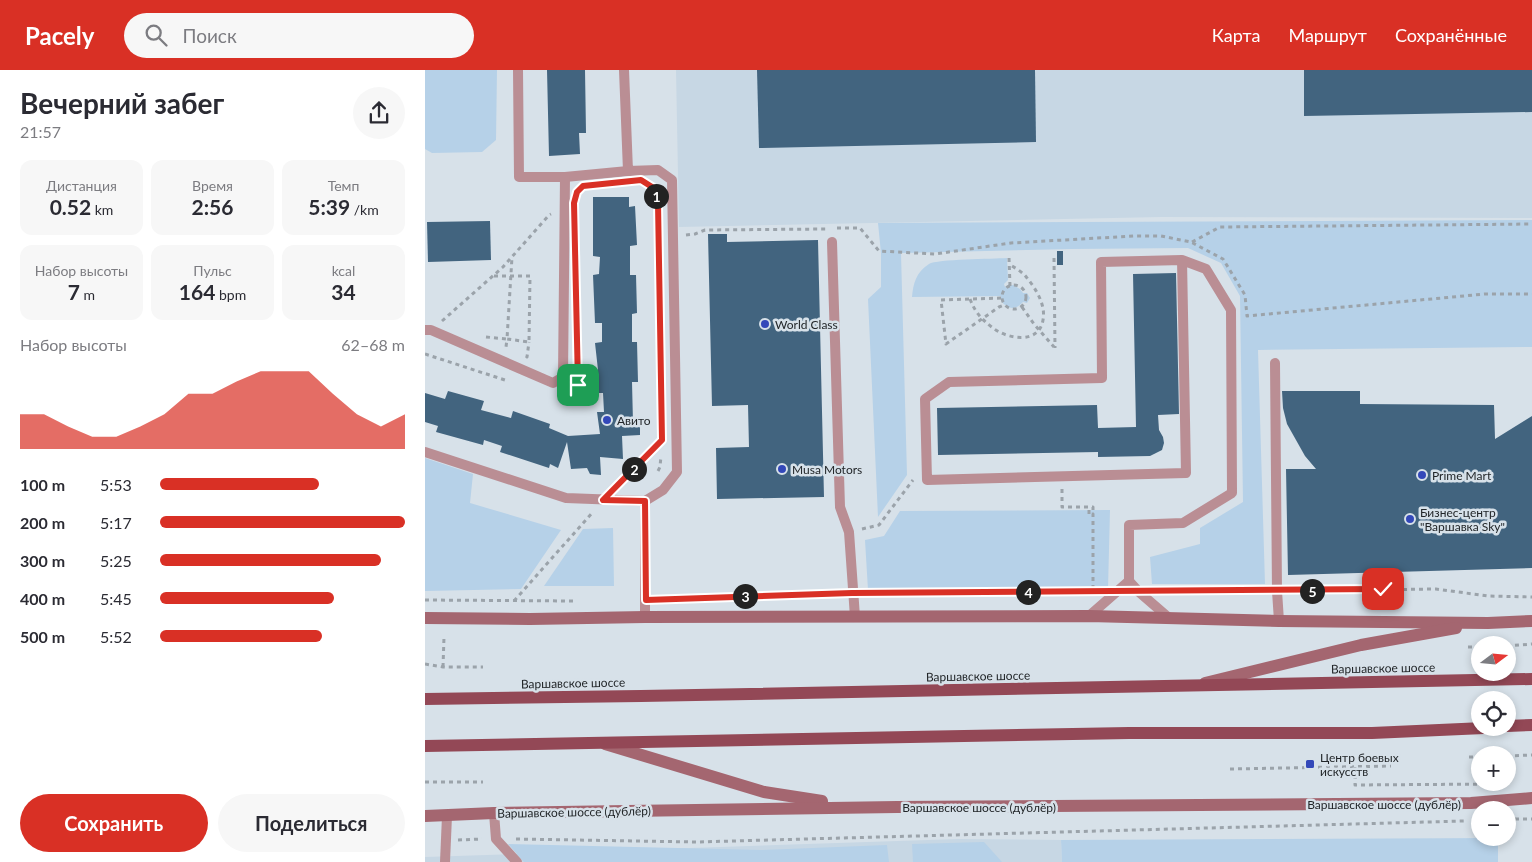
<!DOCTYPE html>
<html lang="ru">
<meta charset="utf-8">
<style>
:root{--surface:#fff;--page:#f7f7f7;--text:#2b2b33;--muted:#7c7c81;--accent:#d93025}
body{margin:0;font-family:Lato,sans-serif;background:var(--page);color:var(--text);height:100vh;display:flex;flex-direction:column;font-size:19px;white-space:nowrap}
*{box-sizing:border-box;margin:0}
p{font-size:16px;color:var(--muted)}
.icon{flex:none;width:28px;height:28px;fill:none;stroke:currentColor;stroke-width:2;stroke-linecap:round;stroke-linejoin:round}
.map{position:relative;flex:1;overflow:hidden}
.details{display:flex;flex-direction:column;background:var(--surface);width:425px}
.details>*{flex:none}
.needle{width:32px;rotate:74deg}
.tools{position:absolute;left:1046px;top:566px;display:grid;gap:10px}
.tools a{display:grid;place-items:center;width:45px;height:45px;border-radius:50%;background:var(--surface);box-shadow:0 2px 8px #0003;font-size:25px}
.pin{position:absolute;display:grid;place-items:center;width:42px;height:42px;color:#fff;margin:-21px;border-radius:10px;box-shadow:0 2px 8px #0006}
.km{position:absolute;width:25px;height:25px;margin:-12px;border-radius:50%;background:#222;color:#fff;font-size:14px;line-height:25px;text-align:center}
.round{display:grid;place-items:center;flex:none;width:52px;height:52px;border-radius:26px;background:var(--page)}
.head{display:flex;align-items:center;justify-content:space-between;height:85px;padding:0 20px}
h1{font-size:28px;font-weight:700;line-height:38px}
.figures{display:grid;grid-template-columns:repeat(3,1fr);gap:8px;height:85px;padding:5px 20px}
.figures div{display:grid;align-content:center;border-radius:12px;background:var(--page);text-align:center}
.figures b{font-size:21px;font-weight:700}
.figures small{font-size:14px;font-weight:400}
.figures p{font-size:14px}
.chart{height:140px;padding:10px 20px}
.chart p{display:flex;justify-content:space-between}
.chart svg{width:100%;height:90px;margin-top:5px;fill:var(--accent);opacity:.7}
.action{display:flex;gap:10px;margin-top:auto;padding:10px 20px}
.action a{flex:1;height:58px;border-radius:30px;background:var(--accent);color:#fff;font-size:20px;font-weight:700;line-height:58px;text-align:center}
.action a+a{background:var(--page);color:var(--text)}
ul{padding:0 20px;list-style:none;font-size:16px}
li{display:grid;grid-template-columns:80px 60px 1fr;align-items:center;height:38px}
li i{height:12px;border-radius:6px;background:var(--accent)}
header{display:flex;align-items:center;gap:30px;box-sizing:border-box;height:70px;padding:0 25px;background:var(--accent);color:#fff}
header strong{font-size:24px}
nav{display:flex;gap:28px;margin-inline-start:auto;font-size:18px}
.search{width:350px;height:45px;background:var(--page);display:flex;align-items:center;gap:12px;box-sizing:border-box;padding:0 18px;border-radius:28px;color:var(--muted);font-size:19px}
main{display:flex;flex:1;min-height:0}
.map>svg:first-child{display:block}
</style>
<header>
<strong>Pacely</strong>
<div class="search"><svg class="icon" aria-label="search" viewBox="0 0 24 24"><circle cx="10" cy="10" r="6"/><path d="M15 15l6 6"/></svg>Поиск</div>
<nav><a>Карта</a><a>Маршрут</a><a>Сохранённые</a></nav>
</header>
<main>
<section class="details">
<div class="head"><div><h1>Вечерний забег</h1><p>21:57</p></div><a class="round"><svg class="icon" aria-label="share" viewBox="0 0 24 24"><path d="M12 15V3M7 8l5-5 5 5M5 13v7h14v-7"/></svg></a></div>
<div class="figures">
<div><p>Дистанция</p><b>0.52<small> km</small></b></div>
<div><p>Время</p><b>2:56</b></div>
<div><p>Темп</p><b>5:39<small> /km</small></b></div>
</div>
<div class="figures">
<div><p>Набор высоты</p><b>7<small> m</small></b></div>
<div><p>Пульс</p><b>164<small> bpm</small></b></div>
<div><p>kcal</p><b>34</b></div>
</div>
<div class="chart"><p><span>Набор высоты</span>62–68 m</p>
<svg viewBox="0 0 160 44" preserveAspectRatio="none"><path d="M0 44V27L10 27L20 33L30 38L40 38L50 33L60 27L70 17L80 17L90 11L100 6L110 6L120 6L130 17L140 27L150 33L160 27V44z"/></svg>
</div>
<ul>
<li><b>100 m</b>5:53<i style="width:65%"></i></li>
<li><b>200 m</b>5:17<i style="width:100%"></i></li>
<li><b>300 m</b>5:25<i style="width:90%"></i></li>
<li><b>400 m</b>5:45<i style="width:71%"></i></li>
<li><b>500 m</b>5:52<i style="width:66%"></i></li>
</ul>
<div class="action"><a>Сохранить</a><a>Поделиться</a></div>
</section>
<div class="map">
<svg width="1107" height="792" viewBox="0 0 1107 792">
<rect width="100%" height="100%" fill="#d7e1e9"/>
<g fill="#c7d7e4">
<polygon points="251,0 1107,0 1107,148 736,147 254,157"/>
<polygon points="533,769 636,770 637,792 0,792 0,787"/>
</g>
<g fill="#b6d1e8">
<polygon points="0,0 72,0 71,70 57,82 7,83 0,79"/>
<polygon points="1107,150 1107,277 833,280 840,514 727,514 725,487 775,474 775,458 818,432 815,226 796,193 763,178 646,179 476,183 482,405 453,447 443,229 456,217 456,183 453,153"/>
<path d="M582 188 583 210 579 214 580 217 588 215 595 219 598 223H602L605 228 602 233 598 232C590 241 583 239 576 231V226L487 227C488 214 491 202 504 194 512 189 568 189 582 188Z"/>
<polygon points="0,388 48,404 45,433 136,460 96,519 0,521"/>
<polygon points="685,440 683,519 443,520 440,470 459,466 475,441"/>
<polygon points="188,458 189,516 119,516 158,459"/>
<polygon points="1073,768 1073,792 637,792 636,770"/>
<polygon points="559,772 577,792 488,792 487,774"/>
<polygon points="83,774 337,780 462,775 464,792 99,792"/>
</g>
<g fill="#42647f">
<polygon points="122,0 160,0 161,63 154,63 155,84 124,86"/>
<polygon points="332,0 610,0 611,72 334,78"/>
<polygon points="879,0 1107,0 1107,42 879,46"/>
<polygon points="168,127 204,127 204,137 210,136 212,175 205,176 205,205 211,205 212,243 207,244 207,272 212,272 213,312 207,312 208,353 215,353 215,365 197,366 198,389 175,387 176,405 165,404 162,398 146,399 142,372 133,398 125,394 124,398 75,382 77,376 59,370 58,375 11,362 13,356 0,352 0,323 20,329 23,321 59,331 56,340 86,348 88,341 125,354 124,358 143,366 175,364 172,342 179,342 178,323 170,323 173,300 170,273 177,272 177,253 170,253 168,205 174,204 175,187 168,186"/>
<polygon points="65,151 66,190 3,192 2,152"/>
<polygon points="283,164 302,164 302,172 393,170 399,427 292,429 291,378 324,377 323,335 287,336"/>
<rect x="632" y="181" width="6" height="14"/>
<polygon points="751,203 754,344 733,345 734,360 738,367 739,373 737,380 725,386 673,387 673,382 513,385 512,338 672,335 673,358 711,357 708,204"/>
<polygon points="857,321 935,321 935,334 1069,335 1070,369 1107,346 1107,498 863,505 861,399 891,399 880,386 862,354 858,338"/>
</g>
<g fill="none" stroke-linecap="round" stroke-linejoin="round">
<g stroke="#9ba3aa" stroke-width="3" stroke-dasharray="4 4" stroke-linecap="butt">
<polyline points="225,116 227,117 232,130"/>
<polyline points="412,158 435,158 454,181 510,184 586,173 709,166 736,166 766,172 798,189 820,225 822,246 1060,224 1107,224"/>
<polyline points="261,165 270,164 280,160 401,159"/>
<polyline points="767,172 795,157 1107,154"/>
<polyline points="584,188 585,216"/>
<polyline points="629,188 630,278"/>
<polyline points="69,206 105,206 104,272 82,269 81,277"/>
<circle cx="589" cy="227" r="12"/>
<polyline points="576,228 516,230 521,274 574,237 579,235"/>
<path d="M545 229C550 242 556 249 568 258 582 269 614 275 618 250 621 235 611 219 602 208 598 202 590 198 584 194"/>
<polyline points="597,237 609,254 629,277"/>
<polyline points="17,251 78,197 124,145 126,144"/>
<polyline points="61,267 82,269 87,187"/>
<polyline points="0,284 83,311"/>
<polyline points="101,286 102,287 104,272"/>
<polyline points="233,401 235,397 236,386"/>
<polyline points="192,417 237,370"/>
<polyline points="637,419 637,437 668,437 668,440 664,440 664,445 668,444 668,522"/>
<polyline points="437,459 454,455 488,410"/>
<polyline points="866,521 1011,519 1063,526 1107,527"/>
<polyline points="736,522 839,521"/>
<polyline points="441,523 669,522"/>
<polyline points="0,530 150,531"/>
<polyline points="233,530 414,523"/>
<polyline points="89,531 167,443"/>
<polyline points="1082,576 1107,574"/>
<polyline points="1043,577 1055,577"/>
<polyline points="0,594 18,597 58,597"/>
<polyline points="18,597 19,567"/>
<polyline points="1082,686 1107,685"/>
<polyline points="1044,687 1055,687"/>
<polyline points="930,697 930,715 1071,714"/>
<polyline points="805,699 966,696"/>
<polyline points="0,712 58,712"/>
<polyline points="1082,749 1107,749"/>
<polyline points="1048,750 1055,750"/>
<polyline points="91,769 271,772 1039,751"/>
<polyline points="33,770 57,769"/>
</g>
<g stroke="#ba8e94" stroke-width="10">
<polyline points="93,0 94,107 140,107 203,101"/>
<polyline points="199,0 203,101 233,100 247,110 252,402 238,420 220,431 220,547"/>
<polyline points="407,172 415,437 424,462 430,547"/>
<polyline points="0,260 6,260 128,313 138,307 140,107"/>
<polyline points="850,293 852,521 854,551"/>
<polyline points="0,382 141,428 220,431"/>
<polyline points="664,546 704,511"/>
<polyline points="744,548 714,522 704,511 704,455 758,453 807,423 806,240 781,199 757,190 676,192 677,308 524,312 500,329 502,410 761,403 757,190"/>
<polyline points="69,743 71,769 92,792"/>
<polyline points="20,792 22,746"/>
</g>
<g stroke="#a46670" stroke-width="12">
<polyline points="0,548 105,549 220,547 664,546 854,551 1063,553 1107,551"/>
<polyline points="780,613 936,575 1031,558"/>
<polyline points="180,674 339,722 397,731"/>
<polyline points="0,746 69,743 472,737 1046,733 1107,728"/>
</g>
<g stroke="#934856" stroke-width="12">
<polyline points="0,629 216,626 1107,609"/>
<polyline points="1082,656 1107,655"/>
<polyline points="0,676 704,663 947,663 1059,658"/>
</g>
</g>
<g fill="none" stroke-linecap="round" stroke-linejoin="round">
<defs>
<polyline id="route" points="153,315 149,133 152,122 158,116 216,110 227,117 233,133 237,370 178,430 220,431 221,530 427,523 958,519"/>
</defs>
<use href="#route" stroke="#fff" stroke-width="10"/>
<use href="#route" stroke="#d93025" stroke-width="6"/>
</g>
<g fill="#3348b9" stroke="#d7e1e9" stroke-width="2">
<circle cx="340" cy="254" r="5"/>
<circle cx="182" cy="350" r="5"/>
<circle cx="357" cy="399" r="5"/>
<circle cx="997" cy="405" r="5"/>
<circle cx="985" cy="449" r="5"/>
<rect x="880" y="689" width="10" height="10" rx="2.5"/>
</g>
<g text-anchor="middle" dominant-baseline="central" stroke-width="5" stroke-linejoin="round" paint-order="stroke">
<g font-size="12" fill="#222629" stroke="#d7e1e9" text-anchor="start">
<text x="350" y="254">World Class</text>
<text x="192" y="350">Авито</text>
<text x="367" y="399">Musa Motors</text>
<text x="1007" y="405">Prime Mart</text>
<text x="995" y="442">Бизнес-центр<tspan x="995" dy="14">"Варшавка Sky"</tspan></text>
<text x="895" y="687">Центр боевых<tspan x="895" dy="14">искусств</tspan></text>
</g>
<g font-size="12" fill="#222629" stroke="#d7e1e9">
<text transform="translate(958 598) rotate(-1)">Варшавское шоссе</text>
<text transform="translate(553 606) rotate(-1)">Варшавское шоссе</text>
<text transform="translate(148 613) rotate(-1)">Варшавское шоссе</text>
<text x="959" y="734">Варшавское шоссе (дублёр)</text>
<text x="554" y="737">Варшавское шоссе (дублёр)</text>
<text transform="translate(149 742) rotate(-1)">Варшавское шоссе (дублёр)</text>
</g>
</g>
</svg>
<div class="tools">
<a><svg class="needle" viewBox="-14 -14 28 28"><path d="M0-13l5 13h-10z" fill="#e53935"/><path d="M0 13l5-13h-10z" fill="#7c7c81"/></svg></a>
<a><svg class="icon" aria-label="locate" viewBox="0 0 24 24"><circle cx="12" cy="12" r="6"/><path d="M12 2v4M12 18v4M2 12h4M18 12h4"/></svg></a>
<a>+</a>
<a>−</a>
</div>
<div class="pin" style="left:153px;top:315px;background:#1e9e55"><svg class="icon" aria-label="arrive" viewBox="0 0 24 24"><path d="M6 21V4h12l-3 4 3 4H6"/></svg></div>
<div class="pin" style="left:958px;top:519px;background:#d93025"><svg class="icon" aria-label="check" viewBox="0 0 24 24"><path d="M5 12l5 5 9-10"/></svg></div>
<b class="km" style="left:231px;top:126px">1</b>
<b class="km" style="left:209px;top:399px">2</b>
<b class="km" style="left:320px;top:526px">3</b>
<b class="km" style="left:603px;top:522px">4</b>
<b class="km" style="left:887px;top:521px">5</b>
</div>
</main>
